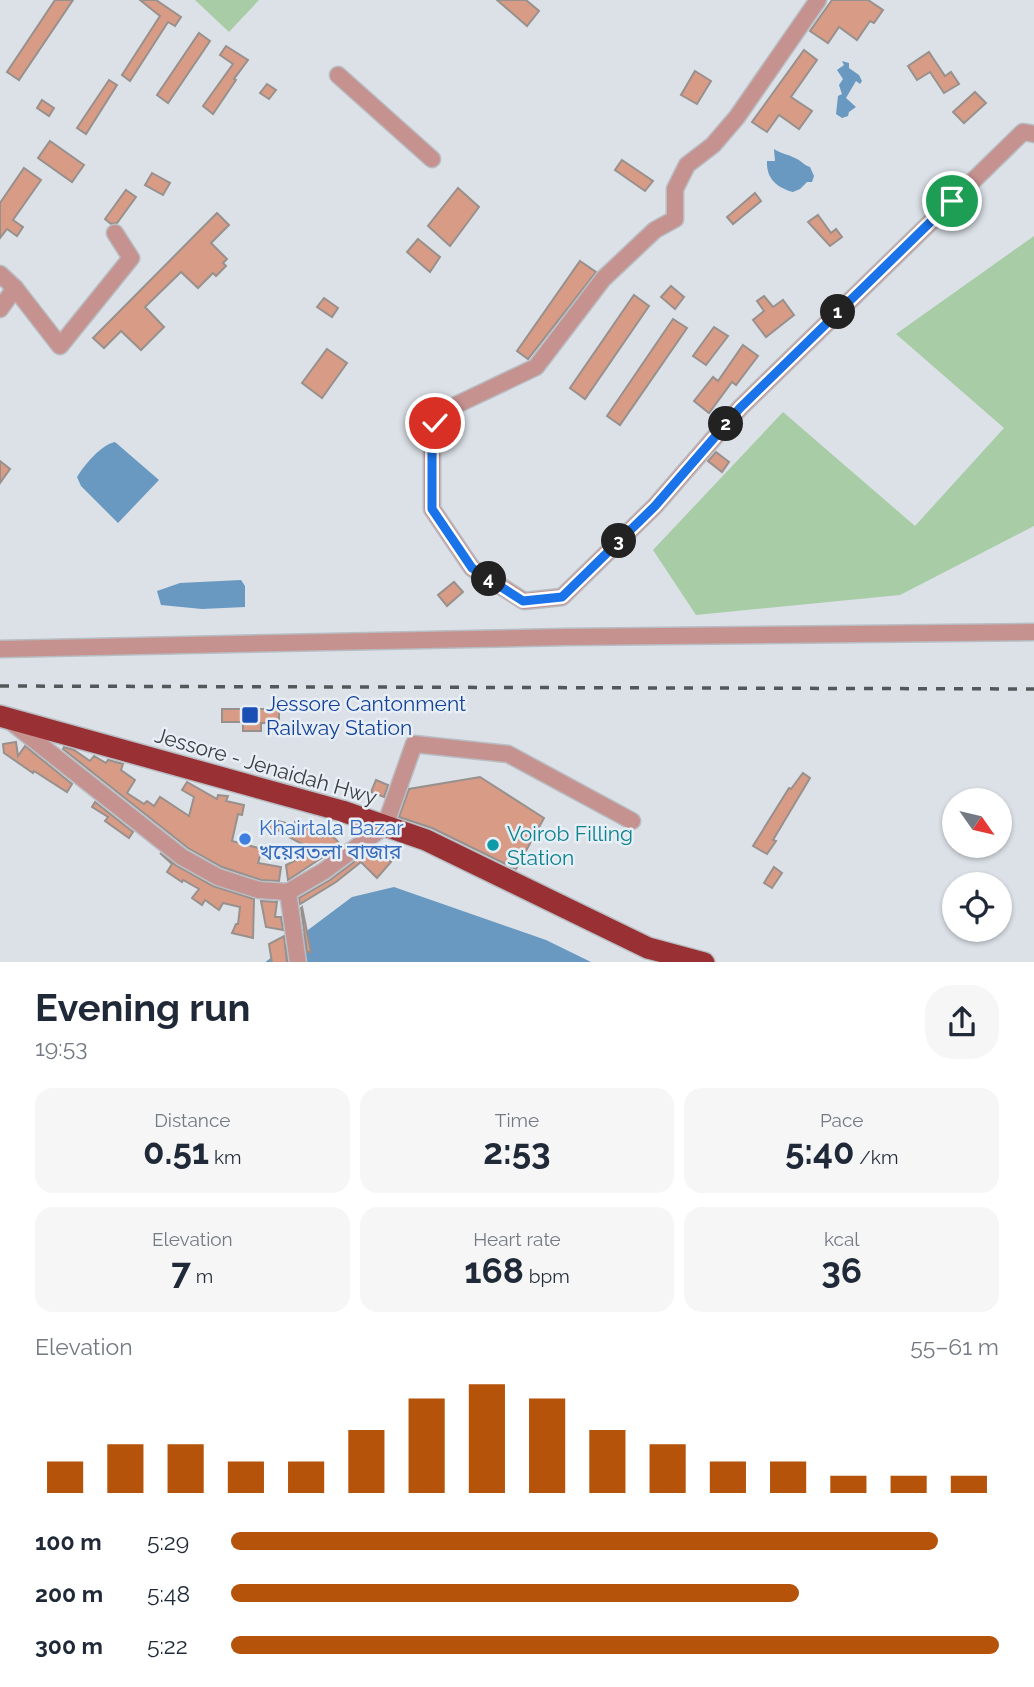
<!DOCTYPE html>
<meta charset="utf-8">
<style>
:root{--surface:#fff;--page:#f6f6f7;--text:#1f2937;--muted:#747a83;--accent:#b45309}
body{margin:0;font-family:Raleway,"Noto Sans Bengali",sans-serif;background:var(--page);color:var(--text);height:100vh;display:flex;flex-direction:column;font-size:26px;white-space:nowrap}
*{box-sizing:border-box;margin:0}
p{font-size:23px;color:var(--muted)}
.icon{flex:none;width:38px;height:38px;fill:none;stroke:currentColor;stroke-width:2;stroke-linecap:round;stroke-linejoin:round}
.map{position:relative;height:962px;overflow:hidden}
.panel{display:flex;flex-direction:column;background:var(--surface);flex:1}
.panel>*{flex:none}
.needle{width:46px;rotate:124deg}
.tools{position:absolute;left:942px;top:788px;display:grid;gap:14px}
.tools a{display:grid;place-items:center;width:70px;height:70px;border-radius:50%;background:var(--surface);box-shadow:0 2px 5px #0004;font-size:35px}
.pin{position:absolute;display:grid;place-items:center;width:60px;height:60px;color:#fff;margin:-30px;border:4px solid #fff;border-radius:50%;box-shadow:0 2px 7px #0007}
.km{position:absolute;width:35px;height:35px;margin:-18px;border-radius:50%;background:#222;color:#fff;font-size:19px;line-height:35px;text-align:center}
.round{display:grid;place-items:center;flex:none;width:74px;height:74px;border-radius:28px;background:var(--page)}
.headline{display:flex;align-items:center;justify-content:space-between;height:119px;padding:0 35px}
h1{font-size:38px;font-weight:700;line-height:52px}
.figures{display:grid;grid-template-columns:repeat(3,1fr);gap:10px;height:119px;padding:7px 35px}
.figures div{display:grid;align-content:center;border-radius:18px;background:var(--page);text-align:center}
.figures b{font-size:35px;font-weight:700}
.figures small{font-size:19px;font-weight:400}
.figures p{font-size:19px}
.chart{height:196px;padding:14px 35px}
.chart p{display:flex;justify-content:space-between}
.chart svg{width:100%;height:126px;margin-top:7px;stroke:var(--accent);stroke-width:6}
ul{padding:0 35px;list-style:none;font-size:23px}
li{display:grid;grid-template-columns:112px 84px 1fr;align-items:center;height:52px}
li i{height:18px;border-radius:9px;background:var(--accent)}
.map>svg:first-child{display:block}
</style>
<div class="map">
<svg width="1034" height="963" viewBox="0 0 1034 963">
<rect width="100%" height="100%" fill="#dbe1e7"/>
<g fill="#a7cca6">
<polygon points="195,0 259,0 229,32"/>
<polygon points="1034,236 1034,526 900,595 696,615 653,550 783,412 915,526 1004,428 896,334"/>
</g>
<g fill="#6999c1">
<polygon points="842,61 849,63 849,68 859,75 862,81 860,84 856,81 846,98 856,107 849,112 848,116 842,118 836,114 838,96 842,94 839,85 843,79 837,70 844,65"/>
<path d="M774 149C782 154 787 154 795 158 801 160 803 165 810 167L814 176 812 182H807L800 189 793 192C777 188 766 178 767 161H775Z"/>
<path d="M115 442 159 480 118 523 81 486 77 477C84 465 101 445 115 442Z"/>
<polygon points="241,580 245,586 245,607 202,609 161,605 157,591 180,583"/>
<polygon points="394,887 546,940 591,962 264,963 352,897"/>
</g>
<g fill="#d89c86" stroke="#98908d" stroke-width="2">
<polygon points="55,0 73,0 19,80 7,72"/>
<polygon points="140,0 156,0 181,17 175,26 168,22 130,81 122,75 160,16"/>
<polygon points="497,0 526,0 539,11 527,26"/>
<polygon points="832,0 868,0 883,10 874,23 870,21 857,40 839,27 828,43 810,31"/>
<polygon points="199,33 210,41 168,103 157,95"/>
<polygon points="226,46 248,60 234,79 236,80 213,114 203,106 233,64 220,55"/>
<polygon points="804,50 817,60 791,97 812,111 799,129 779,115 767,132 752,122"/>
<polygon points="929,52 945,76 951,72 959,84 944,93 930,72 917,80 908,66"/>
<polygon points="695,71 711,81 697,104 681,95"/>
<polygon points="109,80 117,85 86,134 77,128"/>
<polygon points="267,84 276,90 269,99 260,93"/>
<polygon points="975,92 986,103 964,123 953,112"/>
<polygon points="42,100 54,108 49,116 37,108"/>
<polygon points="50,141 84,165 72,182 38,158"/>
<polygon points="622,160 653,181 645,191 615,170"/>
<polygon points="24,168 41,180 13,220 23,227 17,236 7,229 0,238 0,203"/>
<polygon points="152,173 170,183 163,195 145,185"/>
<polygon points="458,188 479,207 450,246 428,226"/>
<polygon points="126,190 136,197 117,223 111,224 105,219"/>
<polygon points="755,193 761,201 733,224 727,217"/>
<polygon points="217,213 229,225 211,243 227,259 223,263 226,266 216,276 213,273 198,288 181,272 145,307 164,327 141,350 121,331 104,348 93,338"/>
<polygon points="818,215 831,233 836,229 842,237 830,246 808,222"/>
<polygon points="418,239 440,257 430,272 407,252"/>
<polygon points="580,261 596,272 528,359 517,351"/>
<polygon points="671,286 684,297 675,309 661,297"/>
<polygon points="634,295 649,306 585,399 570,388"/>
<polygon points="764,296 773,307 783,300 794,315 766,337 753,320 764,311 757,301"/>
<polygon points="324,298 338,308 332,317 317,307"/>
<polygon points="673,319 687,328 620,425 607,416"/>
<polygon points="714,327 728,336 706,365 693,356"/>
<polygon points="743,345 758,356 736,385 732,382 709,413 694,401 713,377 718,381"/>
<polygon points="327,349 347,363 322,398 302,383"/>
<polygon points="716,452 729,462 722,472 708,461"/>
<polygon points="0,461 10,469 0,483"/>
<polygon points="454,582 463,592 447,606 438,595"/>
<polygon points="222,709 279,709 279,723 261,723 261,731 243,731 243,722 222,722"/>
<polygon points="16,742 18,756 25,746 72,784 67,792 34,771 33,773 4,753 3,744"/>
<polygon points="64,747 74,750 90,761 94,756 106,763 108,760 123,764 121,770 135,780 127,793 144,804 147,801 154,806 160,797 189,816 194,797 182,790 187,782 217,799 218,795 228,796 226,801 244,805 242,815 238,814 232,841 262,849 258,863 281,867 279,881 261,880 222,867 188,848 63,749"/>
<polygon points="803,773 810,778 773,840 776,841 767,854 753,846 789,788 791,789"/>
<polygon points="480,777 544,818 516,869 432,828 399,817 409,789"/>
<polygon points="376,780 388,785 384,797 371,792"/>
<polygon points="95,802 133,832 129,838 105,821 108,817 92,807"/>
<polygon points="270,819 294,825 295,822 322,837 328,831 341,845 288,880 286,865 315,851 287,836 289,833 267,828"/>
<polygon points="373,848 391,862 377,878 361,862 336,882 300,904 299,898 330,880"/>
<polygon points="160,853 177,866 213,886 254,899 253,938 232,933 236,924 238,924 240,907 223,903 219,910 205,900 202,905 192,898 199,889 183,880 182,882 167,872 172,864"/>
<polygon points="774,867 782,873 772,888 764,883"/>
<polygon points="261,901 277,902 275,917 281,917 283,930 266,927"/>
<polygon points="302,907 311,952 307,952 301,908"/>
<polygon points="284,936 287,963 272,963 269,944"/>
</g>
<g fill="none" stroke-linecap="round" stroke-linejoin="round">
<defs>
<g id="minor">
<polyline points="818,0 737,117 713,145 687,165 675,189 675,219 655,230 603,279 536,367 454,406 435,423 432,444 432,509 472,568 524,601 562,597 655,506 740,408 1023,132 1034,134"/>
<polyline points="338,75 432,159"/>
<polyline points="0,274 15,288 60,346 131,258 115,233"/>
<polyline points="0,309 15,288"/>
<polyline points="0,649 566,637 1034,632"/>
<polyline points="10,721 182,857 218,877 259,890 288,892 324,871 385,826 414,744 508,754 632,821"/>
<polyline points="288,892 298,963"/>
</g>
<polyline id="highway" points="0,716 342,811 426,840 648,948 704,963"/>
</defs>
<use href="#minor" stroke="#b8bdc2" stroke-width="19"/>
<use href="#highway" stroke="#b8bdc2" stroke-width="24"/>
<use href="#minor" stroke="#c59290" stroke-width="16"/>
<use href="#highway" stroke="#983034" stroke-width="21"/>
<polyline stroke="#54575a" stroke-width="3.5" stroke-dasharray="9 9" stroke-linecap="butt" points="0,686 1034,689"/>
</g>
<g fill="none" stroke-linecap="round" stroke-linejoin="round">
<defs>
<polyline id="route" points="435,423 432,444 432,509 472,568 523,601 562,597 655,506 740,408 952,201"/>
</defs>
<use href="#route" stroke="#fff" stroke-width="14"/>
<use href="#route" stroke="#1a73e8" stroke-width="9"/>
</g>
<rect fill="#1a4fb4" stroke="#e8eef5" stroke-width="2.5" x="241" y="706" width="18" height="18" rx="3.5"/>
<circle fill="#3f7fe0" stroke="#e8eef5" stroke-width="2.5" cx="245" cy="839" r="7"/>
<circle fill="#0f9aa8" stroke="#e8eef5" stroke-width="2.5" cx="493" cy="845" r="7"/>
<g text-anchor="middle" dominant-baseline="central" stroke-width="5" stroke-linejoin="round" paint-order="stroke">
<g font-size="21" fill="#164399" stroke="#e8eef5" text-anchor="start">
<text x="266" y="703">Jessore Cantonment<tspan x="266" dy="24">Railway Station</tspan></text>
</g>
<g font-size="21" fill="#3b3d40" stroke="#e8eef5">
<text transform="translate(266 766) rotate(16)">Jessore - Jenaidah Hwy</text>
</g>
<g font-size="21" fill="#366cbe" stroke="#e8eef5" text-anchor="start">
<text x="259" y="827">Khairtala Bazar<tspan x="259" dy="24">খয়েরতলা বাজার</tspan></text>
</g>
<g font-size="21" fill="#0d838f" stroke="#e8eef5" text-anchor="start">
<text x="507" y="833">Voirob Filling<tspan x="507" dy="24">Station</tspan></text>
</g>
</g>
</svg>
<div class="tools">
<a><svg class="needle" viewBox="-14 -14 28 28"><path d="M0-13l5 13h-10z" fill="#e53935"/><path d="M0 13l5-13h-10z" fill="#747a83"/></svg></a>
<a><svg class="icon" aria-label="locate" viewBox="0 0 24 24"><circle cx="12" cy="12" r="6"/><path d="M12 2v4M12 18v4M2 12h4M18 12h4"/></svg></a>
</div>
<div class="pin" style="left:952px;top:201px;background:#1e9e55"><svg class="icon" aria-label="arrive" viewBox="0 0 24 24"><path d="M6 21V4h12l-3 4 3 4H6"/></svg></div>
<div class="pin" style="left:435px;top:423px;background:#d93025"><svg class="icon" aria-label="check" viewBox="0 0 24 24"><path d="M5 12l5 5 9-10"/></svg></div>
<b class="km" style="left:838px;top:312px">1</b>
<b class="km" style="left:726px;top:424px">2</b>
<b class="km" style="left:619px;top:541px">3</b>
<b class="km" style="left:489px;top:579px">4</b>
</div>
<section class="panel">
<div class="headline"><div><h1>Evening run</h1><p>19:53</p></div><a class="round"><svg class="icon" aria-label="share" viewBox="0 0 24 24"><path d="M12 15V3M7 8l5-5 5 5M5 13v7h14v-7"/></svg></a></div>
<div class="figures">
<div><p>Distance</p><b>0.51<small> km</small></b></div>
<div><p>Time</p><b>2:53</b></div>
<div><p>Pace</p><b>5:40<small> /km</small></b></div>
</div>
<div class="figures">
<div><p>Elevation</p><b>7<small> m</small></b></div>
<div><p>Heart rate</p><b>168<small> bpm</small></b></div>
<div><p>kcal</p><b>36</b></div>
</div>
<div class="chart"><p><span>Elevation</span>55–61 m</p>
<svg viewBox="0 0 160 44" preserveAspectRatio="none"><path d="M5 44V33M15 44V27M25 44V27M35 44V33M45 44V33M55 44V22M65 44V11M75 44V6M85 44V11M95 44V22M105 44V27M115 44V33M125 44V33M135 44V38M145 44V38M155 44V38"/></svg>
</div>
<ul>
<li><b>100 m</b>5:29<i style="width:92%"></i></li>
<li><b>200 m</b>5:48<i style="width:74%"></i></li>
<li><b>300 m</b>5:22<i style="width:100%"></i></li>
</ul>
</section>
